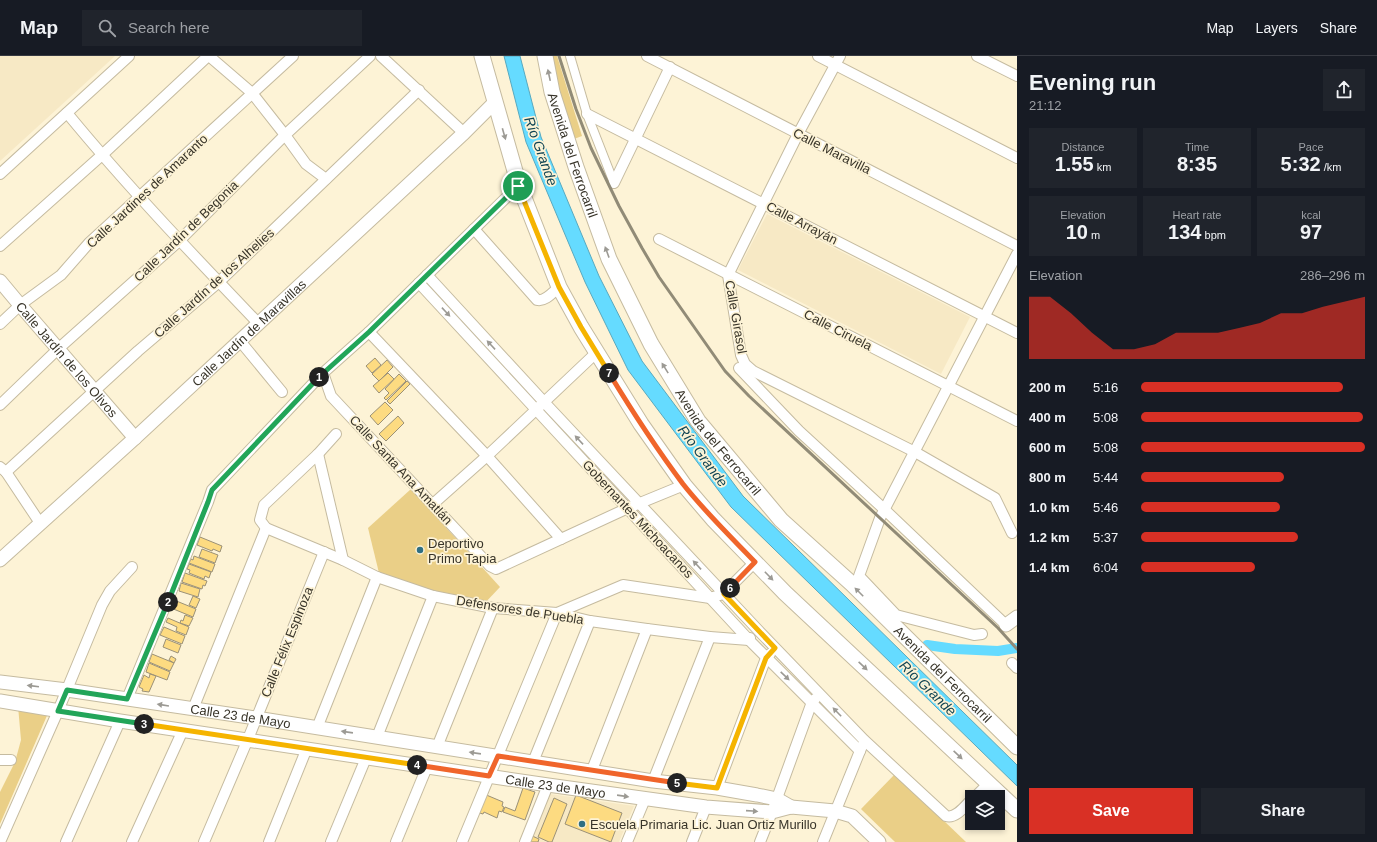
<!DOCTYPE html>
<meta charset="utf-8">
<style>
:root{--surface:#171b24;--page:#20242c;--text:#f1f3f6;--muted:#9ea1a6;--line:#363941;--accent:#d93025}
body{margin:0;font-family:Arial,sans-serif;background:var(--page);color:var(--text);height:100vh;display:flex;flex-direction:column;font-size:15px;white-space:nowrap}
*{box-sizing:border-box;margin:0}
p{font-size:13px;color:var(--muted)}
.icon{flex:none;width:22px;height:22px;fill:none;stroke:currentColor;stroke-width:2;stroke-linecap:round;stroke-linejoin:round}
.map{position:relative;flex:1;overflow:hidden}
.side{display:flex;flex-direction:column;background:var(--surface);width:360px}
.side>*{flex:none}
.fabs{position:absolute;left:965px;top:734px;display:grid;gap:8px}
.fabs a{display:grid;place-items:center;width:40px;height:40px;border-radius:0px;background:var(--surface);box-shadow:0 2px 6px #0003;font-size:20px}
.pin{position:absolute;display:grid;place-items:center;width:34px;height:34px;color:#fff;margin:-17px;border:2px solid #fff;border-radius:50%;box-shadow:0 1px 4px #0007}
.km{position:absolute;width:20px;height:20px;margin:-10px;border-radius:50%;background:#222;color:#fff;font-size:11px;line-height:20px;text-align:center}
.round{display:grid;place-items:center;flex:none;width:42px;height:42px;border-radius:0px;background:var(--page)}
.head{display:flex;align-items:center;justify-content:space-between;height:68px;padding:0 12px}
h1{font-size:22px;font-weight:700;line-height:30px}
.figures{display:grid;grid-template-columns:repeat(3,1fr);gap:6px;height:68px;padding:4px 12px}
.figures div{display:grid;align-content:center;border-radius:0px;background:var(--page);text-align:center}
.figures b{font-size:20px;font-weight:700}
.figures small{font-size:11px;font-weight:400}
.figures p{font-size:11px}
.chart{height:112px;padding:8px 12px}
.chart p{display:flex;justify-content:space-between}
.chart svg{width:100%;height:72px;margin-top:4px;fill:var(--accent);opacity:.7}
.primary-button{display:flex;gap:8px;margin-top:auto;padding:8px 12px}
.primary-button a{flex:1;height:46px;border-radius:0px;background:var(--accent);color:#fff;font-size:16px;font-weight:700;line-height:46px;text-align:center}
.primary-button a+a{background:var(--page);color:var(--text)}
ul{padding:0 12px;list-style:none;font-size:13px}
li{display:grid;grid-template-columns:64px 48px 1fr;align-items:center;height:30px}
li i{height:10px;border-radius:5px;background:var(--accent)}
header{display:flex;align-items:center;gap:24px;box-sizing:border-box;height:56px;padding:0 20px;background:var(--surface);border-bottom:1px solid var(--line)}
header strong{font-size:19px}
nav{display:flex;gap:22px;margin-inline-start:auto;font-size:14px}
.search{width:280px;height:36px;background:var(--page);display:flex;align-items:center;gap:10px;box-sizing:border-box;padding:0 14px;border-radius:0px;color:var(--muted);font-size:15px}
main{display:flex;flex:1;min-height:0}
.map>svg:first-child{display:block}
</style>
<header>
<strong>Map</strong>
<div class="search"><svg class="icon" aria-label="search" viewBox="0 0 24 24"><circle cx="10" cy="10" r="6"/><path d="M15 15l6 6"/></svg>Search here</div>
<nav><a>Map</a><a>Layers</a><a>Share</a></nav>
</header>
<main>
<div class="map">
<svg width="1017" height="786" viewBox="0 0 1017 786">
<rect width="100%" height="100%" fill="#fdf3d6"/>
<g fill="#f7e9c5">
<polygon points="0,0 115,0 0,105"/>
<polygon points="767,158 970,261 941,318 738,214"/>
<polygon points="550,738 634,750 619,786 530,786"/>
</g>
<g fill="#eacf87">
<polygon points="553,0 557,0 582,80 574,83 559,35"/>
<polygon points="411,433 500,531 484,548 434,537 379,517 368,472"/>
<polygon points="18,650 49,655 0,768 0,736 15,706 21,684"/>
<polygon points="895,718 966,786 895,786 861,753"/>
</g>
<polygon fill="#65dbff" stroke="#58a9bf" points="504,0 520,0 541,81 599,220 642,305 743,440 1017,709 1017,730 731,451 628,314 585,226 526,86"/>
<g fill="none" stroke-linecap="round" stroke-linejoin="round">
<polyline stroke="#65dbff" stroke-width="10" points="927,589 955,593 998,595 1017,592"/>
</g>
<g fill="#fddb81" stroke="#9b9177">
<polygon points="375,302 381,309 372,317 366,310"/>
<polygon points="387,304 393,311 379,325 372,318"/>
<polygon points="388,317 394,323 379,337 373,330"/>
<polygon points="399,318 406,325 386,344 384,342 389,337 385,333"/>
<polygon points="407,325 410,328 390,348 387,345"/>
<polygon points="385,346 393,354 378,369 370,360"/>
<polygon points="398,360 404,367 386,385 379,378"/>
<polygon points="200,481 222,490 220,496 213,493 212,495 197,489"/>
<polygon points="202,493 218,499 215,507 199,501"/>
<polygon points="194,500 215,508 212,516 189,507 191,503 193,504"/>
<polygon points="189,508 211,516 209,522 205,520 204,523 189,517 190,514 187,513"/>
<polygon points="185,517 207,525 205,530 203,529 202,533 182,526"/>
<polygon points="181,527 200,533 198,541 179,535"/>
<polygon points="193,540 200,543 196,552 189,549"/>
<polygon points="174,544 196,553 193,561 171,552"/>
<polygon points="185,559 193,562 189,570 180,567 181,564 183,565"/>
<polygon points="168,562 189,571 186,579 176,575 177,571 166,566"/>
<polygon points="164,571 185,580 182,588 160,579"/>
<polygon points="166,583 181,589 178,597 163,591"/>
<polygon points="152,598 174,607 170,615 149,606"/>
<polygon points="171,600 176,603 174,607 169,604"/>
<polygon points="149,607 170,616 167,624 146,616"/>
<polygon points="150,618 156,620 149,636 142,635 143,633 139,631 144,619 149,622"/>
<polygon points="523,732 535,736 525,764 503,756 505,751 515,755"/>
<polygon points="484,738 503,746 502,750 504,751 502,756 499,755 497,762 484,756 483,758 476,756"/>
<polygon points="576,739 622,757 611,786 565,768"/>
<polygon points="554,742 567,748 552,786 549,786 538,781"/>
<polygon points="530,779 539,783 538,786 527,786"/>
</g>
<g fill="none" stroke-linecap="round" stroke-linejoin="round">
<defs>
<polyline id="pedestrian" points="570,0 587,58 614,127"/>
<g id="minor">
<polyline points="209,0 252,37 285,79 306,108 326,123"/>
<polyline points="381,0 464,77"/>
<polyline points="647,0 1017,190"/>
<polyline points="818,0 1017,102"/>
<polyline points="840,0 798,78 728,219 741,299 745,308 753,315 915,396 995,442 1012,477"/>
<polyline points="977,0 1017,20"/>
<path d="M67 57C127 130 193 199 259 268"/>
<polyline points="587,58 1017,277"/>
<polyline points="0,118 129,0"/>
<polyline points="614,127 670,11"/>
<path d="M474 173 537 244C545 246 553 236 559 231"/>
<polyline points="659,183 1017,365"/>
<polyline points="0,190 102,99 208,0"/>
<path d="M427 219 544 346 758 574 864 684 946 760C956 763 965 750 972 743"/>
<polyline points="419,227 749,584 860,695"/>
<polyline points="0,268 20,249 61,219 89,187 293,0"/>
<polyline points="369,276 487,400 561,483"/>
<polyline points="240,285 282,336"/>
<polyline points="739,312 799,375 885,454 1006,569"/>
<polyline points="323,317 331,340 490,510 496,513 628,452 684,429"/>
<polyline points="0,349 58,293 179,185 285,79 370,0"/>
<polyline points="336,378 318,398 264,449 260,464 266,472 343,504 377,521 433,540 493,552 557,557 590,565 647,573 710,581 749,584 750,582"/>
<polyline points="318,398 343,504"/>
<polyline points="0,411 6,416 40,467"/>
<polyline points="6,416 138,295 219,226 419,34"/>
<polyline points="433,448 487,400 596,297"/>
<polyline points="557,557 623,529 710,542 723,538 755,506"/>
<polyline points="982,578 974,579 896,559 859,520 880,462 1017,198"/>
<polyline points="1012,607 1017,612"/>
<polyline points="127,643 208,446 212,434 323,317 369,276 519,129"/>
<polyline points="193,653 266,472"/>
<polyline points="317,672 377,521"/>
<polyline points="377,681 433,540"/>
<polyline points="437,691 493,552"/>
<polyline points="0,704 11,704"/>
<polyline points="533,706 590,565"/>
<polyline points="592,714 647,573"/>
<polyline points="653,725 710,581"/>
<polyline points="717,732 766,602 770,598"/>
<polyline points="975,741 989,727"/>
<polyline points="0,786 58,655 102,549 110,535 132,511"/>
<polyline points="66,786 120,665"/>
<polyline points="132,786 183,674"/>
<polyline points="204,786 248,683 324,496"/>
<polyline points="269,786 307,692"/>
<polyline points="331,786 366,702"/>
<polyline points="396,786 427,711"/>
<polyline points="462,786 557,557"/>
<polyline points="525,786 548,729"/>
<polyline points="627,786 645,743"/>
<polyline points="692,786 706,751"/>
<polyline points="760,786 772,756 812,646 815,643"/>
<polyline points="823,786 862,690"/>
</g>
<g id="tertiary">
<path id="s1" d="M0 225 20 249 135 382"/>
<path id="s2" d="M0 504 135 382 464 77 495 46"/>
<polyline points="1006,569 1017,561"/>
<path id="s3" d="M0 626 67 634 256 662 653 725 717 732 757 739 777 743 791 751"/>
<path id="s4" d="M0 645 120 665 548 729 706 751 772 756 791 751 835 755 852 760 879 786"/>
</g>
<g id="secondary">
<polyline points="482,0 519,129 559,231 581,271 641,368 684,429 713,463 785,537 1017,754"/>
<path id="s5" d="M545 0 552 36 576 111 609 203 651 288 698 365 781 464 852 528 1017 691"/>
</g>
</defs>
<use href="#pedestrian" stroke="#c5bba0" stroke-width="10"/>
<use href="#minor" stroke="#c5bba0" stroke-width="12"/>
<use href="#tertiary" stroke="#c5bba0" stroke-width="15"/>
<use href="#secondary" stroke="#c5bba0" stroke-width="17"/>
<use href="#pedestrian" stroke="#fff" stroke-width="8"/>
<use href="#minor" stroke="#fff" stroke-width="10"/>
<use href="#tertiary" stroke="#fff" stroke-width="13"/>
<use href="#secondary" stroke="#fff" stroke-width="15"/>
<polyline stroke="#918b77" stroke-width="3" points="559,0 576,53 591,92 619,150 642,192 659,221 725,315 749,340 998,572 1017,593"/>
</g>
<defs><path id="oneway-solid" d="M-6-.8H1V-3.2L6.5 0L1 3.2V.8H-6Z"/></defs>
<g fill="#9c9a94">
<use href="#oneway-solid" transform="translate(549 19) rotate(-102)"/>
<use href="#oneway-solid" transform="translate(504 78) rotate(74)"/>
<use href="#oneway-solid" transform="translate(607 196) rotate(-110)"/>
<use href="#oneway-solid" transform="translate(446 256) rotate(47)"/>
<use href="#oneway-solid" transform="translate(491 289) rotate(-133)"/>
<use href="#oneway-solid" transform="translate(665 312) rotate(-122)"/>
<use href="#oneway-solid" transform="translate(579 384) rotate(-133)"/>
<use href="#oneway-solid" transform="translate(697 509) rotate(-133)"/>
<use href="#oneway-solid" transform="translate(769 520) rotate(46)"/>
<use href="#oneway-solid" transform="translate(859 536) rotate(-135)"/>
<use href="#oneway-solid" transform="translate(863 610) rotate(43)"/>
<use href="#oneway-solid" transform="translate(785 620) rotate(44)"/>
<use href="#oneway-solid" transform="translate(33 630) rotate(-173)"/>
<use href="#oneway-solid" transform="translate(163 649) rotate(-171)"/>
<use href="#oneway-solid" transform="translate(837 656) rotate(-134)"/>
<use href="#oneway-solid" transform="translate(347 676) rotate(-172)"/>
<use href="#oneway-solid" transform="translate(475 697) rotate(-172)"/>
<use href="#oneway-solid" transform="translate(958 699) rotate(43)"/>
<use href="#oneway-solid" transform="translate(623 740) rotate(8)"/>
<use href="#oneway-solid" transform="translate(752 755) rotate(4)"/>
</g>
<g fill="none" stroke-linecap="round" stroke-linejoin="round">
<defs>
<polyline id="split-1" points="319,321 369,276 518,130"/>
<polyline id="split-2" points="168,546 208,446 212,434 319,321"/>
<polyline id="split-3" points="144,668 58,655 67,634 127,643 168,546"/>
<polyline id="split-4" points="144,668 417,709"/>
<polyline id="split-5" points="417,709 489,720 498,700 677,727"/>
<polyline id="split-6" points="677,727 717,732 766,602 775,592 724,538 730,532"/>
<path id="split-7" d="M609 317C632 355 656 392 683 428 705 456 731 481 755 506L730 532"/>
<polyline id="split-8" points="518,130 559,231 581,271 609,317"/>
</defs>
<use href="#split-1" stroke="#fff" stroke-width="8"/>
<use href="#split-2" stroke="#fff" stroke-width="8"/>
<use href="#split-3" stroke="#fff" stroke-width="8"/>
<use href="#split-4" stroke="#fff" stroke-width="8"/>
<use href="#split-5" stroke="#fff" stroke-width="8"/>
<use href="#split-6" stroke="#fff" stroke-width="8"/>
<use href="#split-7" stroke="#fff" stroke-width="8"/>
<use href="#split-8" stroke="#fff" stroke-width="8"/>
<use href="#split-1" stroke="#22a559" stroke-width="5"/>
<use href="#split-2" stroke="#22a559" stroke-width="5"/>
<use href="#split-3" stroke="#22a559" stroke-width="5"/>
<use href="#split-4" stroke="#f5b400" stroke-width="5"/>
<use href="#split-5" stroke="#f0652b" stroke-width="5"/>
<use href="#split-6" stroke="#f5b400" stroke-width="5"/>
<use href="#split-7" stroke="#f0652b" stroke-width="5"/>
<use href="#split-8" stroke="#f5b400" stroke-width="5"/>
</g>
<g fill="#2f6f83" stroke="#fdf3d6" stroke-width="1.5">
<circle cx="420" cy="494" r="4"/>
<circle cx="582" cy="768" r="4"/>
</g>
<g text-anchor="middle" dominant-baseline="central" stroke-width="3.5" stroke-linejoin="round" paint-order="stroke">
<g font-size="13" fill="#383429" stroke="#fdf3d6">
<text transform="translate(832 95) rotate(27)">Calle Maravilla</text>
<text stroke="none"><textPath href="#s5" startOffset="103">Avenida del Ferrocarril</textPath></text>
<text transform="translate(147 135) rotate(-43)">Calle Jardines de Amaranto</text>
<text transform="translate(802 167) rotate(27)">Calle Arrayán</text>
<text transform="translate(186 175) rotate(-44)">Calle Jardín de Begonia</text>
<text transform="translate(214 227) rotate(-42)">Calle Jardín de los Alhelies</text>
<text transform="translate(736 261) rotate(80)">Calle Girasol</text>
<text transform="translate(838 274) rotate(27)">Calle Ciruela</text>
<text stroke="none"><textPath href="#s2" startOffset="337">Calle Jardín de Maravillas</textPath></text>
<text stroke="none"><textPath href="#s1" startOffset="103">Calle Jardín de los Olivos</textPath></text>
<text stroke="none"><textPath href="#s5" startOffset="427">Avenida del Ferrocarril</textPath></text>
<text transform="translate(401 414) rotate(47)">Calle Santa Ana Amatlán</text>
<text transform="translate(638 463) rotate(47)">Gobernantes Michoacanos</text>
<text transform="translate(520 554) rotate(9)">Defensores de Puebla</text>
<text transform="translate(287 586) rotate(-68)">Calle Félix Espinoza</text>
<text stroke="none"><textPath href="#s5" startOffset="751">Avenida del Ferrocarril</textPath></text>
<text stroke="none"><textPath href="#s3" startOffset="243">Calle 23 de Mayo</textPath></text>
<text stroke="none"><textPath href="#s4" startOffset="562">Calle 23 de Mayo</textPath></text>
</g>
<g font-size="13" fill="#383429" stroke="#fdf3d6" text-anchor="start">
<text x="428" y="487">Deportivo<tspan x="428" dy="15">Primo Tapia</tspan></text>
<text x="590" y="768">Escuela Primaria Lic. Juan Ortiz Murillo</text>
</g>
<g font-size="14" font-style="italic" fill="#114554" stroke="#fdf3d6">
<text transform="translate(541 95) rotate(70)">Río Grande</text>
<text transform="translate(703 400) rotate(53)">Río Grande</text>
<text transform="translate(928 632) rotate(44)">Río Grande</text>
</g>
</g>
</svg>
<div class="fabs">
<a><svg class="icon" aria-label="layers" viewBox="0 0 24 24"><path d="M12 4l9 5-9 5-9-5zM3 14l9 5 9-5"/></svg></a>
</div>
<div class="pin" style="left:518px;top:130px;background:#1e9e55"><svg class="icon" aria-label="arrive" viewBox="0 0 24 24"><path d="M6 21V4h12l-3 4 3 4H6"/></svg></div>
<b class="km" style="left:319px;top:321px">1</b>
<b class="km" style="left:168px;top:546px">2</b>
<b class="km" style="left:144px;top:668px">3</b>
<b class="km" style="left:417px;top:709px">4</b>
<b class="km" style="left:677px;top:727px">5</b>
<b class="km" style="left:730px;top:532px">6</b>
<b class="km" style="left:609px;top:317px">7</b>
</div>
<section class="side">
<div class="head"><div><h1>Evening run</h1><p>21:12</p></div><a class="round"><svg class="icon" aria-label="share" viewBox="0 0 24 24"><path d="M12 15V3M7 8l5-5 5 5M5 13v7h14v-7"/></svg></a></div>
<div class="figures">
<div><p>Distance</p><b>1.55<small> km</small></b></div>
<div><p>Time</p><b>8:35</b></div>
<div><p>Pace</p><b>5:32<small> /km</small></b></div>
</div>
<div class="figures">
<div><p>Elevation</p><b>10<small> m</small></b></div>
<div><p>Heart rate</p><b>134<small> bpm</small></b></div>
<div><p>kcal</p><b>97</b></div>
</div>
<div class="chart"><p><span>Elevation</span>286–296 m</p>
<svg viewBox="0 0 160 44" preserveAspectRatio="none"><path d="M0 44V6L10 6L20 16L30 28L40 38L50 38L60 35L70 28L80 28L90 28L100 25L110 22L120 16L130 16L140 12L150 9L160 6V44z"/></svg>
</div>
<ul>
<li><b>200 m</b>5:16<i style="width:90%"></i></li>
<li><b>400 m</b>5:08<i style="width:99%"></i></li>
<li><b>600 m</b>5:08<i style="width:100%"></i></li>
<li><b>800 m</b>5:44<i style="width:64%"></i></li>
<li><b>1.0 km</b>5:46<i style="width:62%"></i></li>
<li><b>1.2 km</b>5:37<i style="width:70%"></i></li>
<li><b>1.4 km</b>6:04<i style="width:51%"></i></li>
</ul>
<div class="primary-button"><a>Save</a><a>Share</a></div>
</section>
</main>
